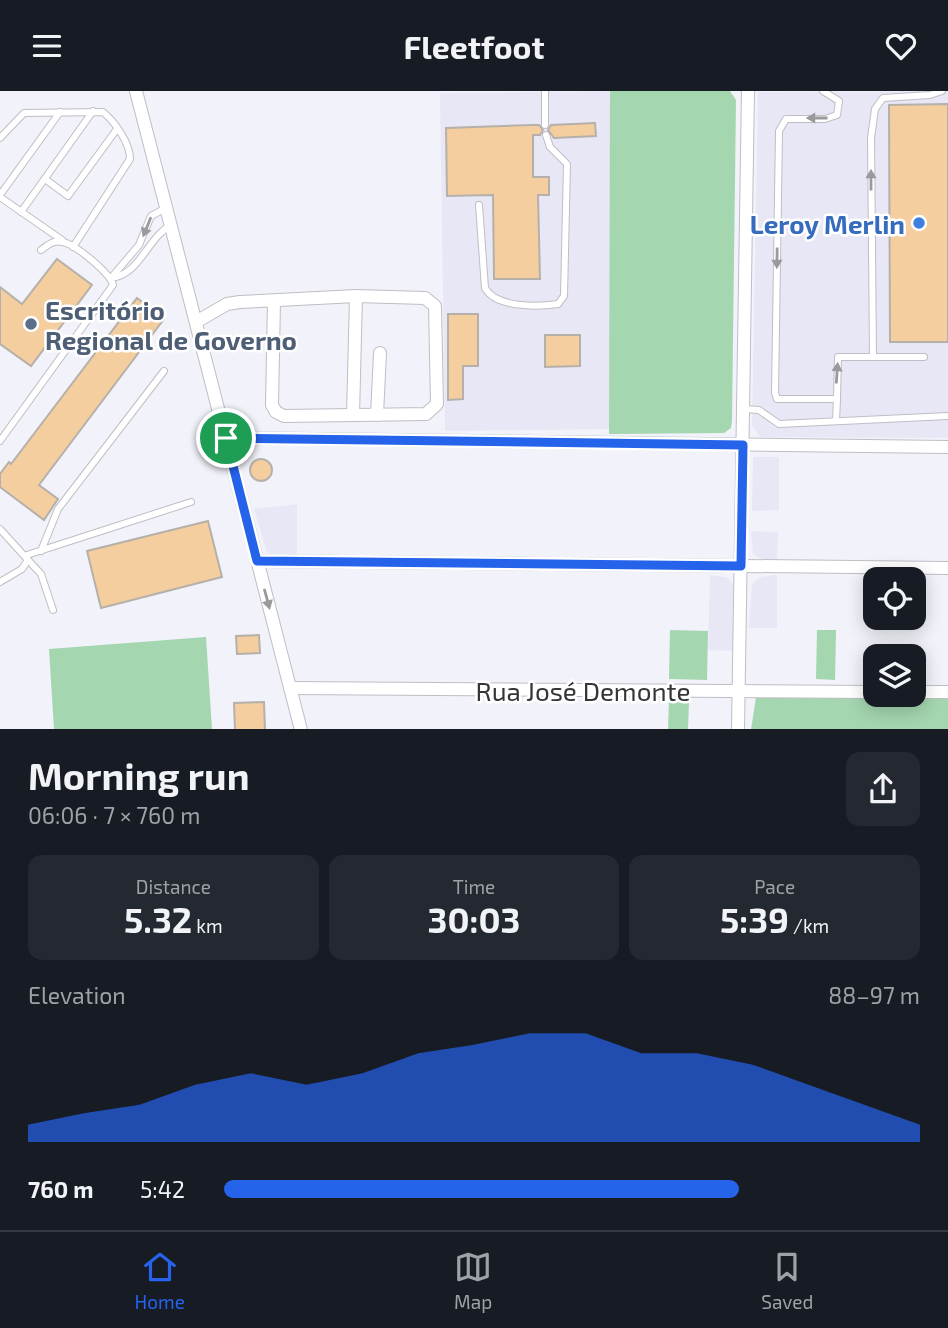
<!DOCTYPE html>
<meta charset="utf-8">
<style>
:root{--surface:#171b24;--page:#242831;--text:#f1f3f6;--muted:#9ea1a6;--line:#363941;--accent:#2563eb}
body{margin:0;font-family:"Exo 2",sans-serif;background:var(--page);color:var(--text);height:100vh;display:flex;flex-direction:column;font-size:26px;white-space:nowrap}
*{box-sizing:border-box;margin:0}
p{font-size:23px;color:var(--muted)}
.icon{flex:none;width:38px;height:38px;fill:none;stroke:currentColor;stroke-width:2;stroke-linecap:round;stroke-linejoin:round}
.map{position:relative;height:638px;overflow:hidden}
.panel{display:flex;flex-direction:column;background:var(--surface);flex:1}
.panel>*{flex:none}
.controls{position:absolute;left:863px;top:476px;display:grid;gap:14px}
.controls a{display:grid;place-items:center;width:63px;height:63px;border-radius:14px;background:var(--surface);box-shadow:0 4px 18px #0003;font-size:35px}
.pin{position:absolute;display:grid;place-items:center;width:60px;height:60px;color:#fff;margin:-30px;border:4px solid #fff;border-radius:50%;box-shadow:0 2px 7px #0007}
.round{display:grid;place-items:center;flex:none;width:74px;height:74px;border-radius:14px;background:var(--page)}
.summary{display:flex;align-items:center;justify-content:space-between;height:119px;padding:0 28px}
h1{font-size:38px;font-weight:700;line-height:52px}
.metrics{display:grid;grid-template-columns:repeat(3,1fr);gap:10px;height:119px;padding:7px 28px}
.metrics div{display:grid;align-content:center;border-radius:14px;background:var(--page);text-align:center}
.metrics b{font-size:35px;font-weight:700}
.metrics small{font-size:19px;font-weight:400}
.metrics p{font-size:19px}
.chart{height:196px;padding:14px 28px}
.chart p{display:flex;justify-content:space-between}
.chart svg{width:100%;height:126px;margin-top:7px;fill:var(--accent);opacity:.7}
ul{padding:0 28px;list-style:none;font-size:23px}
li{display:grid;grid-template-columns:112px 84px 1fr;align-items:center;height:52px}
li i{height:18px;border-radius:9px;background:var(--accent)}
header{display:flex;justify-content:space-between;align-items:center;height:91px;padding:0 28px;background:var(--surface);font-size:32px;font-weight:700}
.tabs{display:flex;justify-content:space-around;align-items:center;height:98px;border-top:2px solid var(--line);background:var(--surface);font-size:19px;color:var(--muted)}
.tabs a{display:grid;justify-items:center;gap:4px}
.tabs .selected{color:var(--accent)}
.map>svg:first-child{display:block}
</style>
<header><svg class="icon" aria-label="menu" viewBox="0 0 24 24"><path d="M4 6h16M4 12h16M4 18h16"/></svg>Fleetfoot<svg class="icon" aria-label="heart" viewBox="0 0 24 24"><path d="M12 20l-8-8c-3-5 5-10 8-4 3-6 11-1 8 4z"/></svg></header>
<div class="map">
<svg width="948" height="639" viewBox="0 0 948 639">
<rect width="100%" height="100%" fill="#f2f2fa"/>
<g fill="#e8e7f6">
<polygon points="610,0 610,338 445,340 440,2"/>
<polygon points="948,0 948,347 760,346 752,335 758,1"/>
<polygon points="753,366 779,366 779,419 752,420"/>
<polygon points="297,413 297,464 273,465 266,459 254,418"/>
<polygon points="751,440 778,441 777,469 760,468 753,463"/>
<polygon points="710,484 728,487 736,497 735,560 708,559"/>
<polygon points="777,484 777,537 749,537 752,493 760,486"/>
</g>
<g fill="#a4d6b0">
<polygon points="610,0 730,0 736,9 732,329 731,337 724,342 609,343"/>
<polygon points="670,539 708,540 707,589 669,588"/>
<polygon points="817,539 836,539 835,589 816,588"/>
<polygon points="206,546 212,638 54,638 49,558"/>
<polygon points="846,604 948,605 948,638 751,639 756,606"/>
<polygon points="669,609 689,610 688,638 668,638"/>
</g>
<g fill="#f4ce9e" stroke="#b5b0aa" stroke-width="2">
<polygon points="948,13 948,251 890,251 889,14"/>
<polygon points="595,32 596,45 554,47 548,39 551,34"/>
<polygon points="533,34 539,34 543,39 540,44 533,44 533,86 549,86 549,104 538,104 540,188 494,188 493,104 447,105 446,37"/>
<polygon points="57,168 92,194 31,275 0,253 0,196 22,213"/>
<polygon points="137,207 164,228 39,394 58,408 44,429 0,396 0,383 9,371 11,373"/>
<polygon points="448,223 478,223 478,275 463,275 463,308 448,309"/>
<polygon points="545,244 580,244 580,275 545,276"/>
<circle cx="261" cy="379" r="11"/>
<polygon points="208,430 222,486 101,517 87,460"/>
<polygon points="259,544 260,562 237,563 236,545"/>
<polygon points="264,611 265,639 235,639 234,612"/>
</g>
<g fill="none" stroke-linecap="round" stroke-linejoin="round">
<defs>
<g id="lane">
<polyline points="545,0 545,34"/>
<polyline points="823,0 839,10 837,24 825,28 786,28 779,40 775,302 777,308 837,308 838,266 873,266 871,47 875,18 883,7 930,4 942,0"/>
<path d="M0 47 24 22 103 21C115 31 130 52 130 68L73 156"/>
<polyline points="45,88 68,105 117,38"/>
<polyline points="0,104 60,21"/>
<polyline points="0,106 62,149"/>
<path d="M479 114 485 197C496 217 538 216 558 213L564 205 567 73 550 56 546 44"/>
<polyline points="21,121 93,20"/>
<polyline points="111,187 139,154 151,125 166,117"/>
<path d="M111 187C140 184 147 147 171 134"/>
<polyline points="873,266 924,266"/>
<polyline points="743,318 759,319 779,333 948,325"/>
<polyline points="836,330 837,308"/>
<path d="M0 350 113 194C110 182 74 152 62 151 53 149 48 154 41 159"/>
<polyline points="0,438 28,469 22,478 0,491"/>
<polyline points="41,460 58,418 164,280"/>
<polyline points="27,464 191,411"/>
<polyline points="28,469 41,483 53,519"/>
</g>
<g id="street">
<polyline points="136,0 301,639"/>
<polyline points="196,231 227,213 240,211 356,205 425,207 435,215 437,313 426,323 284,325 276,321 272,314 274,210"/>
<polyline points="353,324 356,205"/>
<polyline points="377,324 380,262"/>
<polyline points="226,347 948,356"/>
<polyline points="257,470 948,477"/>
<polyline points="290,597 875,601"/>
<polyline points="914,601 948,601"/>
<polyline points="738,639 748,0"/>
</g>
</defs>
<use href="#lane" stroke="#bebec5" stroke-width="8"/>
<use href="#street" stroke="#bebec5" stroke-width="14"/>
<use href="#lane" stroke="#fff" stroke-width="6"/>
<use href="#street" stroke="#fff" stroke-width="12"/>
</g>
<defs><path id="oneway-solid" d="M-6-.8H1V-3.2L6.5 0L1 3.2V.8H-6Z" transform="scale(1.75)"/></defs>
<g fill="#9a9a9c">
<use href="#oneway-solid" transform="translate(817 27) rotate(-180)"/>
<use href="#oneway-solid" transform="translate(871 89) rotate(-90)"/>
<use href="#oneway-solid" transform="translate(147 136) rotate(112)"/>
<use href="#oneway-solid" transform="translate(777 167) rotate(91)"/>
<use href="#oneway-solid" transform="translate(837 282) rotate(-86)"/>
<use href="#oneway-solid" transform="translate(267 508) rotate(75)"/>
</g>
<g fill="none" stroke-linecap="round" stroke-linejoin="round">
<defs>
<polygon id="route" points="226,347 743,354 741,475 257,470"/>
</defs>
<use href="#route" stroke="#fff" stroke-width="14"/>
<use href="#route" stroke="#2563eb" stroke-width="9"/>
</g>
<circle fill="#3f7fe0" stroke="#fff" stroke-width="2.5" cx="919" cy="132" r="7"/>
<circle fill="#5c6f8a" stroke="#fff" stroke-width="2.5" cx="31" cy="233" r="7"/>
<g text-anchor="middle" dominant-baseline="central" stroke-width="5" stroke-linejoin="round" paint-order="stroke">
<g font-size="26" font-weight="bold" fill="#366cbe" stroke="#fff" text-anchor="end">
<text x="905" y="132">Leroy Merlin</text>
</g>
<g font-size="26" font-weight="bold" fill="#4e5e75" stroke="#fff" text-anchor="start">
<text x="45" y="218">Escritório<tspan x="45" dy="30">Regional de Governo</tspan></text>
</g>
<g font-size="26" fill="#363639" stroke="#fff">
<text x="583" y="599">Rua José Demonte</text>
</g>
</g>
</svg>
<div class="controls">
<a><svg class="icon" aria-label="locate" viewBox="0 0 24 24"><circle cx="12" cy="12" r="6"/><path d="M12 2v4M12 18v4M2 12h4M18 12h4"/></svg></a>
<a><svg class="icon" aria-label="layers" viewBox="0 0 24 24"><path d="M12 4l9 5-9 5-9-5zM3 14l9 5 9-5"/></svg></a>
</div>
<div class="pin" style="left:226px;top:347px;background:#1e9e55"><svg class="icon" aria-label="arrive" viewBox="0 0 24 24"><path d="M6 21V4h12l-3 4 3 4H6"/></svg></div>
</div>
<section class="panel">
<div class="summary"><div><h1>Morning run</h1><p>06:06 · 7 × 760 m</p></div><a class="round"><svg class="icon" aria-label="share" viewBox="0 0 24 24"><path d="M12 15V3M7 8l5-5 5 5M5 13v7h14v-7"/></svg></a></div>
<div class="metrics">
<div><p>Distance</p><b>5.32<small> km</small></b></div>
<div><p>Time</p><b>30:03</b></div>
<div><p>Pace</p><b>5:39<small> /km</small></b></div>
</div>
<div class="chart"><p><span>Elevation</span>88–97 m</p>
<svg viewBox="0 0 160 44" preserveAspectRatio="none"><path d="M0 44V38L10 34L20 31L30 24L40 20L50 24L60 20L70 13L80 10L90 6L100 6L110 13L120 13L130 17L140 24L150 31L160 38V44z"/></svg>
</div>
<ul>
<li><b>760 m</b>5:42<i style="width:74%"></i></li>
</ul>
</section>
<nav class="tabs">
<a class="selected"><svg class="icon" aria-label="home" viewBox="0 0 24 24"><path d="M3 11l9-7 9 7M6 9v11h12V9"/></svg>Home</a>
<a><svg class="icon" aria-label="map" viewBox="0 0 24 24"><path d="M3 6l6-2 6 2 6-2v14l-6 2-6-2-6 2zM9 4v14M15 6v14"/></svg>Map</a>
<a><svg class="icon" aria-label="saved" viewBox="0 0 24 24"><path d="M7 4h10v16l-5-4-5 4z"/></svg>Saved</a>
</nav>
